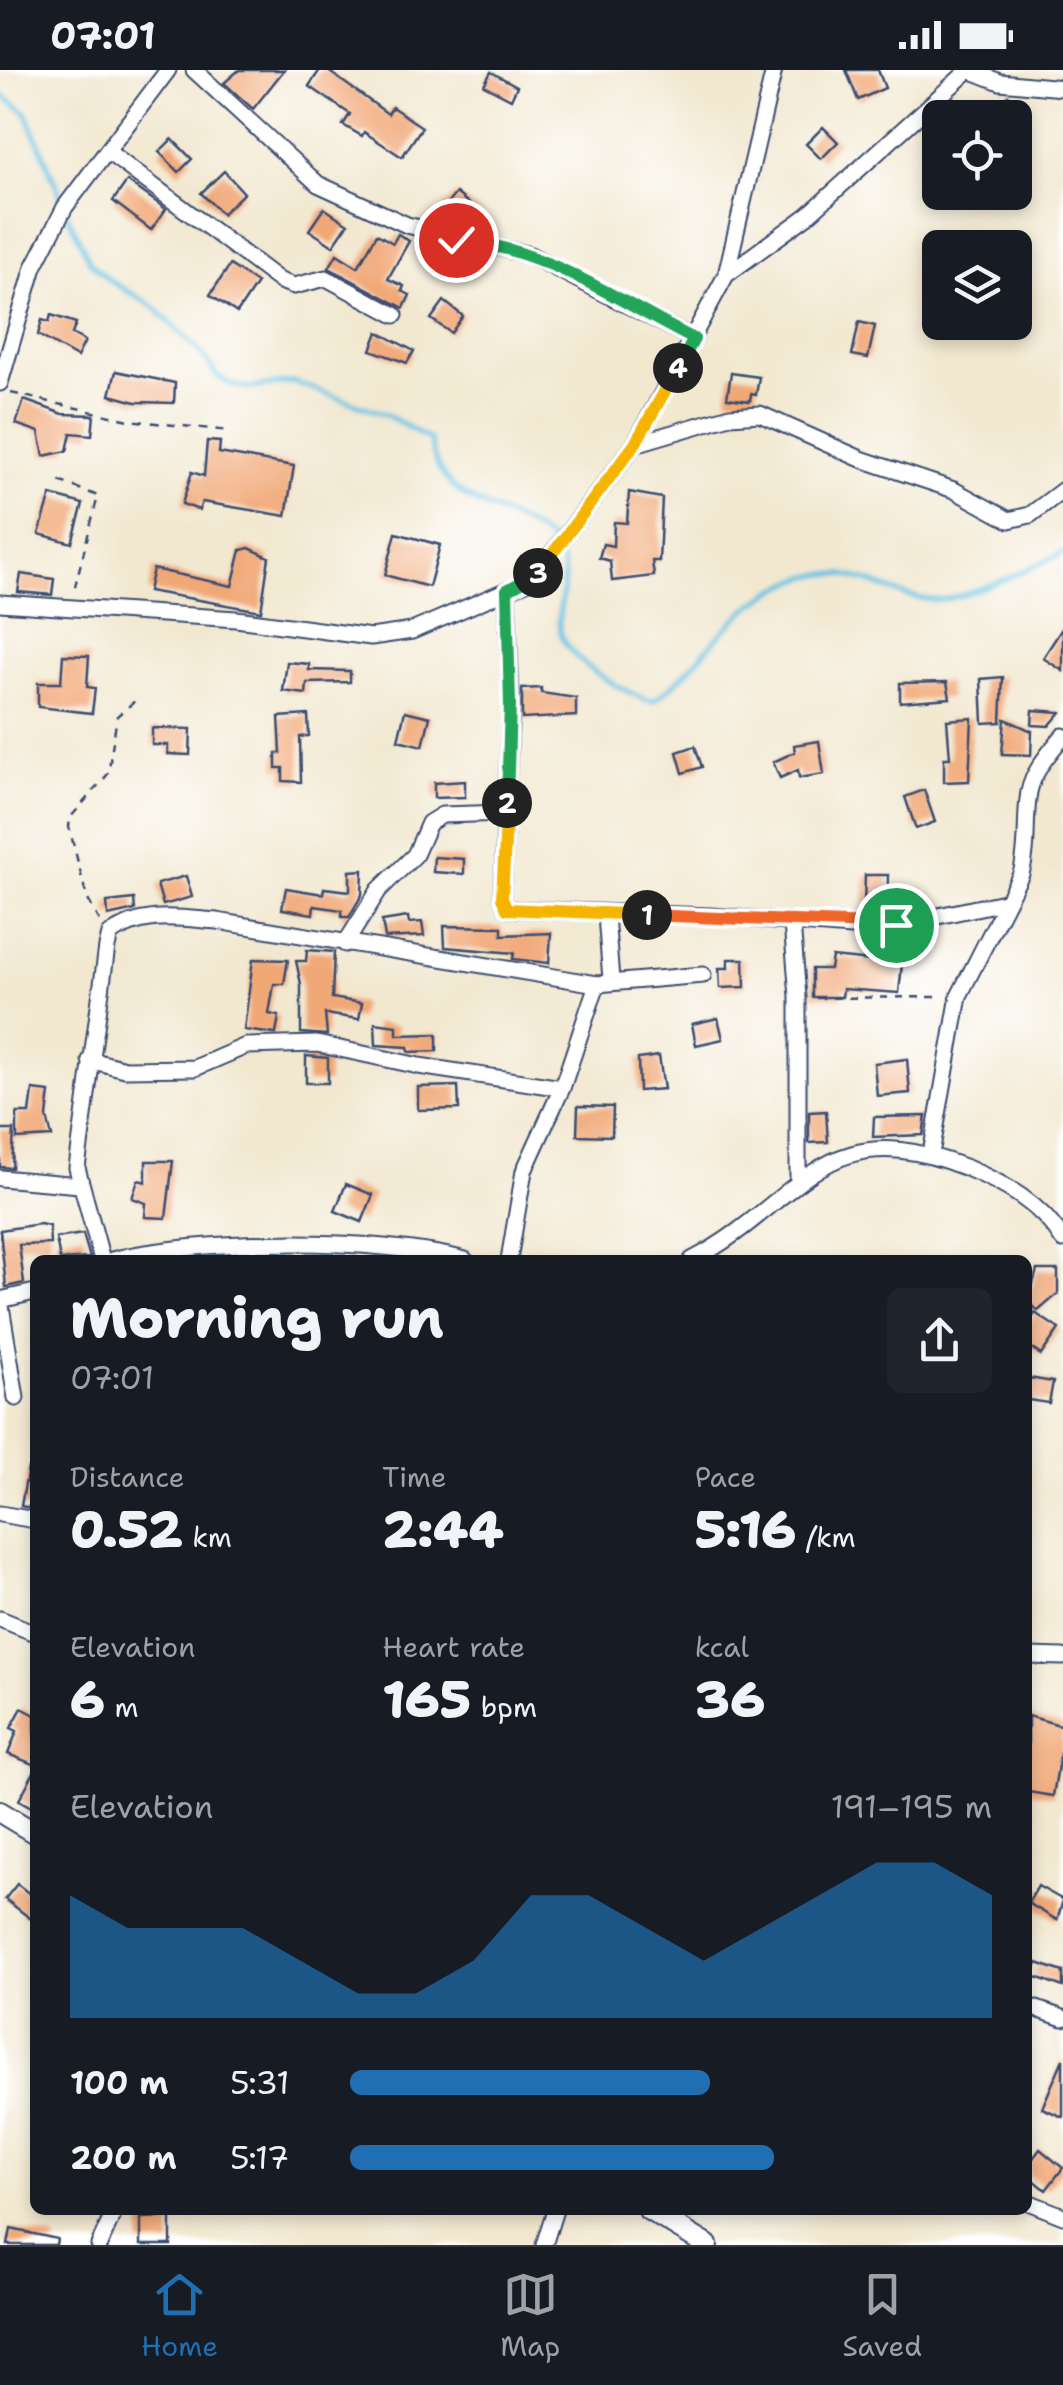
<!DOCTYPE html>
<meta charset="utf-8">
<style>
:root{--surface:#171b24;--page:#20242c;--text:#f1f3f6;--muted:#9ea1a6;--line:#363941;--accent:#1f6fb2}
body{margin:0;font-family:"Shantell Sans",sans-serif;background:var(--page);color:var(--text);height:100vh;display:flex;flex-direction:column;font-size:38px;white-space:nowrap}
*{box-sizing:border-box;margin:0}
p{font-size:32px;color:var(--muted)}
.icon{flex:none;width:55px;height:55px;fill:none;stroke:currentColor;stroke-width:2;stroke-linecap:round;stroke-linejoin:round}
.map{position:relative;flex:1;overflow:hidden}
.side{position:absolute;left:30px;top:1185px;width:1002px;height:960px;display:flex;flex-direction:column;background:var(--surface);border-radius:15px;box-shadow:0 5px 15px #0003}
.side>*{flex:none}
.fabs{position:absolute;left:922px;top:30px;display:grid;gap:20px}
.fabs a{display:grid;place-items:center;width:110px;height:110px;border-radius:15px;background:var(--surface);box-shadow:0 5px 15px #0003;font-size:50px}
.pin{position:absolute;display:grid;place-items:center;width:85px;height:85px;color:#fff;margin:-42px;border:5px solid #fff;border-radius:50%;box-shadow:0 2px 10px #0007}
.km{position:absolute;width:50px;height:50px;margin:-25px;border-radius:50%;background:#222;color:#fff;font-size:28px;line-height:50px;text-align:center}
.round{display:grid;place-items:center;flex:none;width:105px;height:105px;border-radius:15px;background:var(--page)}
.summary{display:flex;align-items:center;justify-content:space-between;height:170px;padding:0 40px}
h1{font-size:55px;font-weight:800;line-height:75px}
.figures{display:grid;grid-template-columns:repeat(3,1fr);gap:15px;height:170px;padding:10px 40px}
.figures div{display:grid;align-content:center}
.figures b{font-size:50px;font-weight:800}
.figures small{font-size:28px;font-weight:400}
.figures p{font-size:28px}
.chart{height:280px;padding:20px 40px}
.chart p{display:flex;justify-content:space-between}
.chart svg{width:100%;height:180px;margin-top:10px;fill:var(--accent);opacity:.7}
ul{padding:0 40px;list-style:none;font-size:32px}
li{display:grid;grid-template-columns:160px 120px 1fr;align-items:center;height:75px}
li i{height:25px;border-radius:12px;background:var(--accent)}
.status{display:flex;justify-content:space-between;align-items:center;height:70px;padding:0 50px;background:var(--surface);direction:ltr}
.status svg{height:28px;fill:currentColor}
.tab-bar{display:flex;justify-content:space-around;align-items:center;height:140px;border-top:2px solid var(--line);background:var(--surface);font-size:28px;color:var(--muted)}
.tab-bar a{display:grid;justify-items:center;gap:5px}
.tab-bar .current{color:var(--accent)}
.map>svg:first-child{display:block}
</style>
<div class="status"><b>07:01</b><svg viewBox="0 0 49 12"><path d="M0 12V9h3v3zM5 12V6h3v6zM10 12V3h3v9zM15 12V0h3v12zM26 1h20v11H26zM47 4h2v5h-2z"/></svg></div>
<div class="map">
<svg width="1063" height="2175" viewBox="0 0 1063 2175">
<rect width="100%" height="100%" fill="#fff"/>
<filter id="ink" filterUnits="userSpaceOnUse"><feTurbulence type="fractalNoise" baseFrequency=".01" numOctaves="2"/><feDisplacementMap in="SourceGraphic" scale="20" xChannelSelector="R" yChannelSelector="G"/><feConvolveMatrix kernelMatrix="1 2 1 2 8 2 1 2 1" color-interpolation-filters="sRGB"/></filter>
<filter id="wash" filterUnits="userSpaceOnUse"><feTurbulence type="fractalNoise" baseFrequency=".0048" numOctaves="4" result="noise"/><feDisplacementMap in="SourceGraphic" scale="40" xChannelSelector="R" yChannelSelector="G"/><feGaussianBlur stdDeviation="2.25" result="paint"/><feColorMatrix in="noise" values="0 0 0 0 0 0 0 0 0 0 0 0 0 0 0 0 0 1.4 0 .05"/><feComposite in="paint" operator="in"/></filter>
<g filter="url(#wash)">
<rect width="100%" height="100%" fill="#f2e8d0"/>
<g fill="none" stroke-linecap="round" stroke-linejoin="round">
<g stroke="#64c1e2" stroke-width="5">
<polyline points="0,24 26,42 64,134"/>
<path d="M67 144 90 192 109 210 153 236 202 284 217 306 232 315 249 318 294 312 385 344 430 370C441 441 505 432 550 471"/>
<path d="M561 490C570 515 555 538 560 561 565 589 628 626 653 631 707 593 723 541 792 512 852 487 878 526 933 530 960 532 1036 495 1063 483"/>
</g>
</g>
<g id="blocks">
<g fill="#f1a877">
<polygon points="239,0 284,0 253,39 224,13"/>
<polygon points="320,0 327,0 388,44 392,37 422,57 402,87 364,62 362,66 343,55 350,44 309,16"/>
<polygon points="846,0 878,0 885,18 858,30"/>
<polygon points="491,2 517,16 511,29 484,15"/>
<polygon points="1008,25 1021,33 1013,48 995,48"/>
<polygon points="823,57 838,72 821,89 806,74"/>
<polygon points="172,69 192,89 179,102 159,82"/>
<polygon points="224,101 244,123 222,144 201,123"/>
<polygon points="127,111 166,139 151,160 113,131"/>
<polygon points="456,123 483,145 472,159 448,154 438,145"/>
<polygon points="324,138 348,154 333,176 309,160"/>
<polygon points="377,164 393,173 398,164 409,171 388,209 404,216 402,221 410,225 404,238 329,198 337,184 358,197"/>
<polygon points="230,195 257,213 237,243 210,225"/>
<polygon points="444,231 463,246 451,263 431,249"/>
<polygon points="51,245 76,253 72,264 85,271 77,287 38,265 42,250 49,252"/>
<polygon points="859,252 875,256 868,288 852,285"/>
<polygon points="378,262 414,281 407,293 371,280"/>
<polygon points="116,301 175,313 174,333 136,332 110,325"/>
<polygon points="731,303 759,307 756,325 751,324 750,331 727,328"/>
<polygon points="24,330 63,344 94,345 92,365 71,363 67,381 44,386 39,362 16,354"/>
<polygon points="207,371 220,372 219,383 294,396 286,446 202,432 199,440 182,434 192,402 204,406"/>
<polygon points="629,422 662,428 659,491 652,491 654,506 612,511 610,491 599,488 603,474 613,476 614,452 627,453"/>
<polygon points="51,425 83,434 72,473 39,464"/>
<polygon points="396,463 440,475 429,517 385,505"/>
<polygon points="249,478 269,487 261,541 148,521 153,499 232,516 241,480"/>
<polygon points="21,504 54,509 52,525 18,522"/>
<polygon points="1063,557 1063,601 1043,588"/>
<polygon points="63,585 89,586 87,617 95,618 92,643 38,637 38,613 61,613"/>
<polygon points="287,592 309,594 309,600 350,601 350,612 307,613 306,624 283,621"/>
<polygon points="1003,607 1001,652 983,653 981,609"/>
<polygon points="947,612 950,628 900,632 900,613"/>
<polygon points="541,618 541,623 576,628 576,646 522,649 522,619"/>
<polygon points="1033,640 1061,642 1049,656 1032,655"/>
<polygon points="405,641 430,647 423,676 398,670"/>
<polygon points="308,645 309,666 300,667 301,712 283,711 283,698 276,698 276,683 281,683 279,647"/>
<polygon points="972,648 969,711 944,712 944,688 950,688 947,650"/>
<polygon points="1005,649 1032,661 1031,685 1002,684"/>
<polygon points="152,658 191,659 190,685 168,684 168,675 152,675"/>
<polygon points="819,671 824,704 799,708 798,700 780,708 773,692 795,682 794,675"/>
<polygon points="695,676 702,697 683,703 677,682"/>
<polygon points="465,711 465,727 434,728 434,713"/>
<polygon points="924,720 935,752 916,759 905,727"/>
<polygon points="434,787 464,789 464,804 433,802"/>
<polygon points="363,800 362,825 349,847 342,847 342,840 314,836 313,844 282,839 286,818 323,824 324,818 350,821 350,801"/>
<polygon points="865,805 888,805 888,837 864,836"/>
<polygon points="186,806 192,827 163,835 157,814"/>
<polygon points="134,829 135,840 108,846 107,832"/>
<polygon points="408,847 409,853 422,852 424,866 385,868 382,851"/>
<polygon points="444,856 502,857 502,865 551,863 549,893 513,889 514,883 445,877"/>
<polygon points="307,880 334,882 332,928 362,933 359,949 325,944 327,965 301,963 301,914 296,891 306,891"/>
<polygon points="832,887 902,894 899,923 843,919 842,927 812,927 812,899 830,899"/>
<polygon points="253,889 288,890 284,914 274,914 269,944 279,946 276,964 244,960"/>
<polygon points="728,889 744,889 745,917 720,918 719,898 728,898"/>
<polygon points="718,948 723,969 696,975 692,954"/>
<polygon points="375,953 397,956 397,965 437,964 437,981 409,982 408,977 376,975"/>
<polygon points="306,986 328,988 328,1013 306,1013"/>
<polygon points="659,986 664,1019 639,1021 638,989"/>
<polygon points="907,989 910,1023 877,1026 874,993"/>
<polygon points="458,1016 459,1039 418,1040 418,1017"/>
<polygon points="33,1020 50,1022 47,1047 52,1067 17,1069 17,1043 30,1043"/>
<polygon points="578,1036 613,1037 612,1066 577,1065"/>
<polygon points="826,1041 828,1072 809,1073 809,1042"/>
<polygon points="926,1046 923,1065 873,1067 874,1047"/>
<polygon points="0,1060 14,1060 12,1098 0,1097"/>
<polygon points="146,1091 173,1091 166,1148 145,1147 146,1133 132,1128 138,1110 146,1112"/>
<polygon points="346,1114 373,1125 362,1152 335,1141"/>
<polygon points="40,1154 49,1156 50,1174 19,1175 24,1213 6,1217 0,1160"/>
<polygon points="83,1164 90,1188 60,1190 56,1168"/>
<polygon points="1037,1200 1058,1200 1058,1224 1038,1241 1028,1231"/>
<polygon points="1035,1243 1059,1259 1041,1285 1028,1276 1028,1256"/>
<polygon points="1029,1308 1053,1312 1049,1333 1028,1330"/>
<polygon points="28,1398 35,1399 35,1439 21,1436"/>
<polygon points="22,1638 35,1645 35,1695 8,1684 17,1661 11,1658"/>
<polygon points="1028,1646 1063,1656 1063,1685 1060,1684 1053,1726 1028,1722"/>
<polygon points="35,1700 35,1739 19,1730"/>
<polygon points="17,1814 35,1828 35,1852 5,1829"/>
<polygon points="1038,1816 1063,1830 1057,1850 1028,1833"/>
<polygon points="1037,1893 1063,1902 1063,1917 1033,1906"/>
<polygon points="1063,1989 1063,2047 1042,2038"/>
<polygon points="1040,2079 1063,2098 1046,2120 1028,2105 1028,2095"/>
<polygon points="171,2147 171,2175 141,2175 141,2148"/>
<polygon points="11,2159 57,2169 56,2175 8,2175"/>
</g>
</g>
</g>
<g filter="url(#ink)">
<use href="#blocks" fill-opacity="0" stroke="#3b4b6f" stroke-width="2.5"/>
<g fill="none" stroke-linecap="round" stroke-linejoin="round">
<defs>
<g id="minor">
<polyline points="194,0 318,114 407,155 530,185 694,269"/>
<polyline points="969,0 1000,12 1063,18"/>
<polyline points="108,82 280,211 294,216 326,208 395,245"/>
<polyline points="726,205 774,0"/>
<polyline points="0,313 34,197 65,137 168,0"/>
<polyline points="635,374 730,346 760,344 861,389 954,420 1009,450 1030,445 1063,420"/>
<polyline points="507,520 511,634 502,828 507,839 711,846 851,857 896,855 1004,832"/>
<polyline points="0,533 236,549 371,567 412,561 533,509 635,374 726,205 807,146 969,0"/>
<polyline points="606,845 611,910"/>
<polyline points="792,853 798,927 798,1109"/>
<polyline points="345,874 379,820 415,785 429,753 442,745 506,743"/>
<polyline points="90,990 125,999 195,998 246,976 317,974 419,996 562,1018"/>
<path d="M931 1084 959 926 1021 804C1029 776 1024 750 1029 722 1033 701 1050 682 1063 666"/>
<polyline points="0,1108 80,1115"/>
<path d="M102 1190 77 1098 107 877 110 864C144 841 178 848 217 851L597 914"/>
<path d="M112 1190C195 1168 382 1167 465 1190"/>
<polyline points="509,1190 524,1101 562,1018 597,914 703,905"/>
<path d="M692 1190C803 1132 820 1040 967 1098 1005 1114 1041 1134 1063 1170"/>
<polyline points="0,1230 16,1328"/>
<polyline points="0,1230 35,1222"/>
<polyline points="0,1444 35,1450"/>
<polyline points="0,1549 35,1563"/>
<polyline points="1028,1586 1063,1587"/>
<polyline points="1028,1936 1063,1948"/>
<polyline points="1028,2132 1063,2146"/>
<polyline points="99,2175 115,2140"/>
<polyline points="544,2175 555,2140"/>
</g>
<g id="tertiary">
<polyline points="0,1742 35,1763"/>
<polyline points="649,2140 707,2175"/>
</g>
</defs>
<use href="#minor" stroke="#3b4b6f" stroke-width="19"/>
<use href="#tertiary" stroke="#3b4b6f" stroke-width="24"/>
<g stroke="#3b4b6f" stroke-width="2.5" stroke-dasharray="8 8" stroke-linecap="butt">
<polyline points="11,323 129,350 229,361"/>
<polyline points="59,411 98,426 73,524"/>
<polyline points="100,851 87,828 69,757 70,748 108,704 117,646 136,630"/>
<polyline points="816,928 943,927"/>
</g>
<use href="#minor" stroke="#fff" stroke-width="15"/>
<use href="#tertiary" stroke="#fff" stroke-width="20"/>
</g>
</g>
<g fill="none" stroke-linecap="round" stroke-linejoin="round" filter="url(#ink)">
<defs>
<polyline id="split-1" points="647,845 896,855"/>
<polyline id="split-2" points="507,733 502,828 507,839 647,845"/>
<polyline id="split-3" points="507,733 510,634 507,520 538,503"/>
<polyline id="split-4" points="538,503 635,374 678,298"/>
<path id="split-5" d="M456 170C542 176 618 231 694 269L678 298"/>
</defs>
<use href="#split-1" stroke="#fff" stroke-width="20"/>
<use href="#split-2" stroke="#fff" stroke-width="20"/>
<use href="#split-3" stroke="#fff" stroke-width="20"/>
<use href="#split-4" stroke="#fff" stroke-width="20"/>
<use href="#split-5" stroke="#fff" stroke-width="20"/>
<use href="#split-1" stroke="#f0652b" stroke-width="12"/>
<use href="#split-2" stroke="#f5b400" stroke-width="12"/>
<use href="#split-3" stroke="#22a559" stroke-width="12"/>
<use href="#split-4" stroke="#f5b400" stroke-width="12"/>
<use href="#split-5" stroke="#22a559" stroke-width="12"/>
</g>
</svg>
<div class="fabs">
<a><svg class="icon" aria-label="locate" viewBox="0 0 24 24"><circle cx="12" cy="12" r="6"/><path d="M12 2v4M12 18v4M2 12h4M18 12h4"/></svg></a>
<a><svg class="icon" aria-label="layers" viewBox="0 0 24 24"><path d="M12 4l9 5-9 5-9-5zM3 14l9 5 9-5"/></svg></a>
</div>
<div class="pin" style="left:896px;top:855px;background:#1e9e55"><svg class="icon" aria-label="arrive" viewBox="0 0 24 24"><path d="M6 21V4h12l-3 4 3 4H6"/></svg></div>
<div class="pin" style="left:456px;top:170px;background:#d93025"><svg class="icon" aria-label="check" viewBox="0 0 24 24"><path d="M5 12l5 5 9-10"/></svg></div>
<b class="km" style="left:647px;top:845px">1</b>
<b class="km" style="left:507px;top:733px">2</b>
<b class="km" style="left:538px;top:503px">3</b>
<b class="km" style="left:678px;top:298px">4</b>
<section class="side">
<div class="summary"><div><h1>Morning run</h1><p>07:01</p></div><a class="round"><svg class="icon" aria-label="share" viewBox="0 0 24 24"><path d="M12 15V3M7 8l5-5 5 5M5 13v7h14v-7"/></svg></a></div>
<div class="figures">
<div><p>Distance</p><b>0.52<small> km</small></b></div>
<div><p>Time</p><b>2:44</b></div>
<div><p>Pace</p><b>5:16<small> /km</small></b></div>
</div>
<div class="figures">
<div><p>Elevation</p><b>6<small> m</small></b></div>
<div><p>Heart rate</p><b>165<small> bpm</small></b></div>
<div><p>kcal</p><b>36</b></div>
</div>
<div class="chart"><p><span>Elevation</span>191–195 m</p>
<svg viewBox="0 0 160 44" preserveAspectRatio="none"><path d="M0 44V14L10 22L20 22L30 22L40 30L50 38L60 38L70 30L80 14L90 14L100 22L110 30L120 22L130 14L140 6L150 6L160 14V44z"/></svg>
</div>
<ul>
<li><b>100 m</b>5:31<i style="width:56%"></i></li>
<li><b>200 m</b>5:17<i style="width:66%"></i></li>
</ul>
</section>
</div>
<nav class="tab-bar">
<a class="current"><svg class="icon" aria-label="home" viewBox="0 0 24 24"><path d="M3 11l9-7 9 7M6 9v11h12V9"/></svg>Home</a>
<a><svg class="icon" aria-label="map" viewBox="0 0 24 24"><path d="M3 6l6-2 6 2 6-2v14l-6 2-6-2-6 2zM9 4v14M15 6v14"/></svg>Map</a>
<a><svg class="icon" aria-label="saved" viewBox="0 0 24 24"><path d="M7 4h10v16l-5-4-5 4z"/></svg>Saved</a>
</nav>
